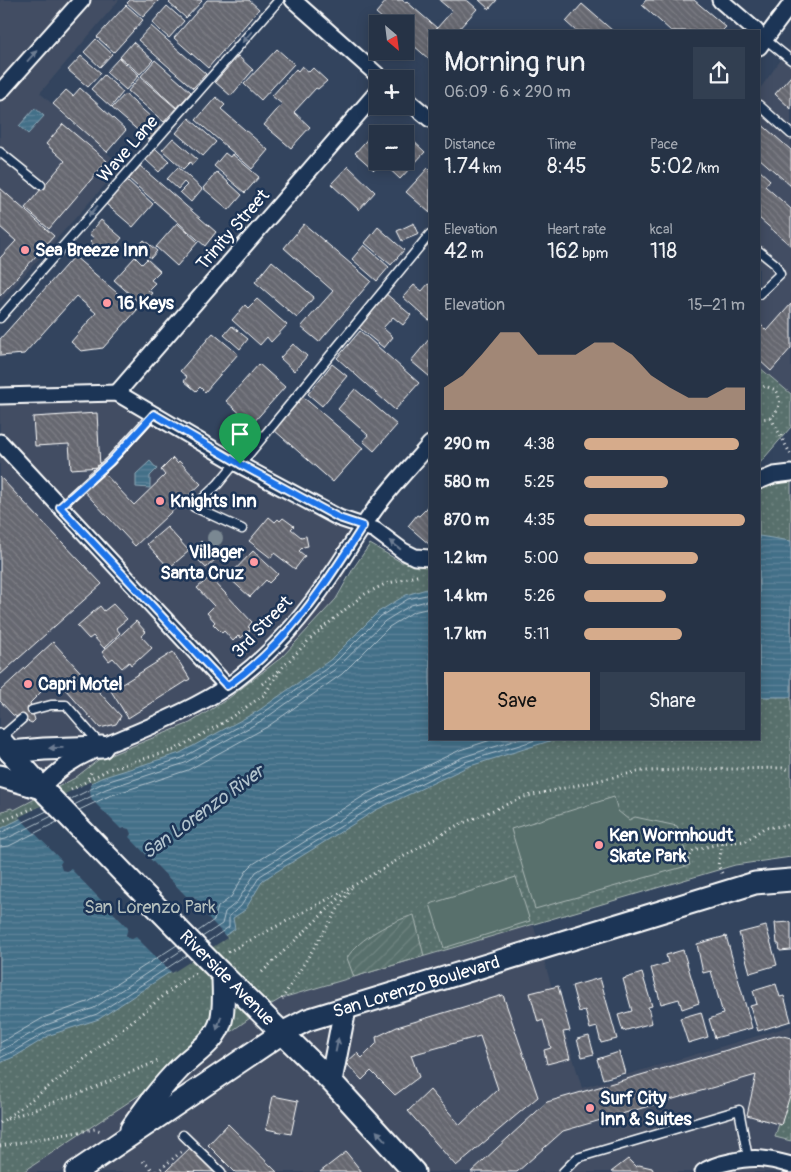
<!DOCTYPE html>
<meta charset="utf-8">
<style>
:root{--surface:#263346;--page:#323f51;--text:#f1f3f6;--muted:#a4aab3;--line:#424e5f;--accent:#d6ab8b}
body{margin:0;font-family:Pangolin,sans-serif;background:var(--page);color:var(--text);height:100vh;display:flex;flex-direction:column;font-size:19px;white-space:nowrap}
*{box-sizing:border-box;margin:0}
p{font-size:16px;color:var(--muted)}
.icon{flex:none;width:28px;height:28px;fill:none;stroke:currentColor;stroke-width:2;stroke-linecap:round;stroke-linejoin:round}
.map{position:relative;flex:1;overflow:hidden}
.panel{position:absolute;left:429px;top:30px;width:331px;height:710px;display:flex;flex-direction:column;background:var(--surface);border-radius:0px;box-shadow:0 2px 12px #0003,0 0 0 1px var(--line)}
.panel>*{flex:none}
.needle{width:32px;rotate:152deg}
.fabs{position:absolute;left:369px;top:15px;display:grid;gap:10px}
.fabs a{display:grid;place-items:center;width:45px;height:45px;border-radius:0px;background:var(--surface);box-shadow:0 2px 12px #0003,0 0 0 1px var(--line);font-size:25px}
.pin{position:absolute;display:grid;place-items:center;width:42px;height:42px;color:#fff;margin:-51px -21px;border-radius:50% 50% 50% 0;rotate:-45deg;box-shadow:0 0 5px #0007}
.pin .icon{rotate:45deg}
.round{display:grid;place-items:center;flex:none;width:52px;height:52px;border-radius:0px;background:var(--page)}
.head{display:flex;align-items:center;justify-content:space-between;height:85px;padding:0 15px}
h1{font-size:28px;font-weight:600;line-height:38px}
.stats{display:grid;grid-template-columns:repeat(3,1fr);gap:8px;height:85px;padding:5px 15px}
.stats div{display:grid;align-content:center}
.stats b{font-size:21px;font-weight:600}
.stats small{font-size:14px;font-weight:400}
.stats p{font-size:14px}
.chart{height:140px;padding:10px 15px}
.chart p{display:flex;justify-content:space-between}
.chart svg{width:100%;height:90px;margin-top:5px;fill:var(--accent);opacity:.7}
.cta{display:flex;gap:10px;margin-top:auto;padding:10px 15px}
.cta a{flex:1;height:58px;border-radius:0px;background:var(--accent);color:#111;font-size:20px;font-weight:600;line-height:58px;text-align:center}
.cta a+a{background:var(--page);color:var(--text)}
ul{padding:0 15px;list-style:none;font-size:16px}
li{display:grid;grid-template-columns:80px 60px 1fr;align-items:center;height:38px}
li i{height:12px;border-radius:6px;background:var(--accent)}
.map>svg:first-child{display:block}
</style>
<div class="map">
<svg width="791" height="1172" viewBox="0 0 791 1172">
<defs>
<pattern id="grass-dots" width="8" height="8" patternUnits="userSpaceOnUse" patternTransform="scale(1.25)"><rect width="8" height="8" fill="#58706c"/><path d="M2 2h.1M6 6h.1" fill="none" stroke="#718582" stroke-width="1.8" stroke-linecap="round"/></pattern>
<pattern id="garden-furrows" width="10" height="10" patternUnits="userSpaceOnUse" patternTransform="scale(1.25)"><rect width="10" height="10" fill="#58706c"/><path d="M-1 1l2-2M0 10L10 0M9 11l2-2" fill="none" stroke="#718582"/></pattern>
<pattern id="water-rules" width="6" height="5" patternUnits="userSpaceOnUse" patternTransform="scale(1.25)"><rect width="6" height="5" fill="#436f88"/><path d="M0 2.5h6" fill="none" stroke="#5f859a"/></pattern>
<pattern id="building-back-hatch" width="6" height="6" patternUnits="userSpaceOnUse" patternTransform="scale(1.25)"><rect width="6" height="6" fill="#666770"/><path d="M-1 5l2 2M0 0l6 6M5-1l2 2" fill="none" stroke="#7d7e85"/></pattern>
</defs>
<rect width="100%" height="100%" fill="#33445e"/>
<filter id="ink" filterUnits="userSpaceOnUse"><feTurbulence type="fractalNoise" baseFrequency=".02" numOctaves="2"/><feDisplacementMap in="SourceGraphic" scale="10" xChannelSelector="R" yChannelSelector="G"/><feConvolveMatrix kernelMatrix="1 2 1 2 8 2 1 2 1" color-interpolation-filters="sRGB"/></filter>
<g filter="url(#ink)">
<g fill="#424e63">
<polygon points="0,0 119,0 40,93 122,166 0,302"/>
<polygon points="791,46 791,394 759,367 759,90"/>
<polygon points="117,393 363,526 336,599 282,657 229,698 190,723 156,738 98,760 75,778 14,810 0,812 0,396"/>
<polygon points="533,924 582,1088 791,1026 791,1083 776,1137 791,1142 791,1172 0,1172 0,1151 168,1076 260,1011 282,998"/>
</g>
<g fill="url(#grass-dots)" stroke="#acb8b6">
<polygon points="759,367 791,394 791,427 759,464"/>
<polygon points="791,474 791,857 735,865 282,998 260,1011 168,1076 23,1172 0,1172 0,812 11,808 14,810 75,778 98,760 190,723 229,698 282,657 336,599 354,567 370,544 401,562 430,559 430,739 759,739 759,485"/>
<polygon points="791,1083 791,1141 775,1137"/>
</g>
<path fill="url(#garden-furrows)" stroke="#acb8b6" d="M414 915 424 956 354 977 347 958C359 938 392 921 414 915Z"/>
<g fill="#58706c" stroke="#acb8b6">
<polygon points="614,797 618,811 629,820 635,817 677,826 690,865 535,909 511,829"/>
<polygon points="516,877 530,921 444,948 430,904"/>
</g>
<g fill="url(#water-rules)" stroke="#8ea9b8">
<polygon points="35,108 44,116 28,134 19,126"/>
<polygon points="150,461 157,469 150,476 150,488 136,487 136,474"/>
<polygon points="759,536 791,541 791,697 759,697"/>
<polygon points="430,588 430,739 556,739 467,767 376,810 263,880 245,910 233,918 235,929 99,1019 50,1035 16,1056 0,1063 0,829 101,778 180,753 258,711 330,660 378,612 406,595"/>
</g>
<polygon fill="#33445e" points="91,781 90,793 92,800 121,829 125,828 129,829 131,834 129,837 186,896 193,896 197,900 195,903 227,938 172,973 136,937 132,939 128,938 126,935 128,928 71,869 66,871 62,870 60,864 62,861 19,817"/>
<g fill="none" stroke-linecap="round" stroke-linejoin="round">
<g stroke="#b4c5cf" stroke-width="1">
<polyline points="69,800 103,783 182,758 260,715 333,664 381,616 408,599 430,594"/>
<polyline points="74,805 106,789 185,763 263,720 337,668 385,621 411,605 430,600"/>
<polyline points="79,810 109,796 188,770 267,727 342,674 389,627 413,612 430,608"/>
<polyline points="0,833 47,811"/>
<polyline points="0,840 6,839 52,816"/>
<polyline points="0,847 9,846 57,822"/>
<polyline points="197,932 214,920 218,907 231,897 247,870 253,864 367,794 460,750 494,739"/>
<polyline points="202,937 222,924 225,912 237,902 256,872 370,801 463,757 519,739"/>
<polyline points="207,942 229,927 229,916 241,906 260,876 374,806 465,762 539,739"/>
<polyline points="0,1043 43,1018 90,1001 177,945"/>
<polyline points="0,1051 46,1025 94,1008 182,950"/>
<polyline points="0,1058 14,1051 48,1031 97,1014 187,955"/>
</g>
</g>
<g fill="url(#building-back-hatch)" stroke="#fff">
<polygon points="130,0 159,0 143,17 127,3"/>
<polygon points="172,0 201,0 202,1 186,18 169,3"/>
<polygon points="207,0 249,0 259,9 208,68 174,38"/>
<polygon points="387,0 402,0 406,3 407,2 437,28 452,11 439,0 467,0 477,9 457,31 430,31 430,60 405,38 405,24 389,24 376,13"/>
<polygon points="479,0 497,0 489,9"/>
<polygon points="646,0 694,0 726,27 722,31 671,31 642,5"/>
<polygon points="582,4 613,31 576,31 566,22"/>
<polygon points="126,5 143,20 114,52 97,37"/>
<polygon points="167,6 184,21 169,38 152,23"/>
<polygon points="151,26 206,74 193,88 138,40"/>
<polygon points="96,39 112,54 100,67 84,52"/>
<polygon points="133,42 153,60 140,74 120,57"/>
<polygon points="277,49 294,64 261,100 244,84"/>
<polygon points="81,56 101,73 88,87 68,70"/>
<polygon points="238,56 253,70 231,96 215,82"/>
<polygon points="119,58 139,75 126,90 106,72"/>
<polygon points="155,60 191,92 177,108 141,76"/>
<polygon points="302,66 309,72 313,68 327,81 318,89 316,88 294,112 310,127 291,148 264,125 282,104 272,96 296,69 298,71"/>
<polygon points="104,75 123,92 111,107 91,89"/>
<polygon points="791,76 791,109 775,94"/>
<polygon points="140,77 176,108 164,122 128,91"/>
<polygon points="80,88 126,130 107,152 53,104 66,90 73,96"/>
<polygon points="125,94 161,126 149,140 112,108"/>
<polygon points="216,97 225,105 221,109 268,150 252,169 196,120"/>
<polygon points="189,118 216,142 203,156 176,133"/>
<polygon points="759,122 791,150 791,186 759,158"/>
<polygon points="63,124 107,161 49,229 25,208 65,161 46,144"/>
<polygon points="381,124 385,127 388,124 399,133 378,134 378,161 383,161 374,170 355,153"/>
<polygon points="408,136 425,152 400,179 383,163 384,161 405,161 405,139"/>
<polygon points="173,138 197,159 192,165 190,162 183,169 162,150"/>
<polygon points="156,149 169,161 159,172 146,160"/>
<polygon points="225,153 230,157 232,154 259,177 245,193 214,166"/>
<polygon points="140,166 216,232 205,246 129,179"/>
<polygon points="348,166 375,192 359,210 331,184"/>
<polygon points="178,167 202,189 191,202 180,192 187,185 184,182 178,189 167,179"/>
<polygon points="428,168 430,170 430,213 406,192"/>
<polygon points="759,170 770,180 765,186 791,209 791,246 759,218"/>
<polygon points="217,172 242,195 229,210 203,188"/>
<polygon points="127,180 153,204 133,227 106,204"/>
<polygon points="0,188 54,236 0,296 0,258 16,241 0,227"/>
<polygon points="101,220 122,238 107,256 90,242 94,238 89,234"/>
<polygon points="177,223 198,242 177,266 156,247"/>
<polygon points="414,223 419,234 402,241 397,231"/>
<polygon points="304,224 371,281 319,342 301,327 333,291 284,248"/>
<polygon points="378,227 404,250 391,265 365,243"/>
<polygon points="144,240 157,251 151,258 137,247"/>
<polygon points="364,245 389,267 377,281 352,259"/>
<polygon points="74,256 137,310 103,348 81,351 71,342 96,313 76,296 24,354 0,356 0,339"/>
<polygon points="135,257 142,264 147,259 160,271 151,280 155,283 148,290 152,293 142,305 114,280"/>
<polygon points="272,261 314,297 297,318 255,282"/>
<polygon points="428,284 430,285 430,321 403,297 414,285 422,291"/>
<polygon points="385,293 411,315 403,325 393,317 383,328 393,337 384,348 357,326"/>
<polygon points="257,299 287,325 271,342 267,337 260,345 232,320 245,305 248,308"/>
<polygon points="791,304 791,348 771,371 759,360 759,323 767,331"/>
<polygon points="232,326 248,339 240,349 224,335"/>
<polygon points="360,331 419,383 395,410 337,358"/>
<polygon points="213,333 238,354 205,392 200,387 196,391 184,381 187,377 180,371"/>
<polygon points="430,338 430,377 411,361"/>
<polygon points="293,344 307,356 294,371 280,358"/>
<polygon points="259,364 285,387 252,424 226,401"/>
<polygon points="332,364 347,376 322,406 308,394"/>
<polygon points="355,389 397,425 374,451 363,441 368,435 338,409"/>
<polygon points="303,397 363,448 333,482 274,430"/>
<polygon points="97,413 100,467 71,469 69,444 35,446 33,417"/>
<polygon points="173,458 177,463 179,461 201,484 135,546 82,489 102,471 134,505 165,475 161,470"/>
<polygon points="0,477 102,584 0,675"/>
<polygon points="430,499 430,545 408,526 417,515 419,516 427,508 428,500"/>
<polygon points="269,517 275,522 278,519 280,521 283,518 294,526 291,529 301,537 306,536 308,546 303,547 299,551 305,556 295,569 274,553 271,558 249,541"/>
<polygon points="167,527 189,551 169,568 147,544"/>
<polygon points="201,541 217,558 206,568 191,552"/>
<polygon points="253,551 278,574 269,583 266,580 250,597 228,577"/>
<polygon points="210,577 252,622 248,627 251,629 241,638 239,635 233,641 224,631 222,633 213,624 215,622 207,613 214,606 197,588"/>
<polygon points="113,604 127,619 116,628 120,633 104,648 93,636 89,639 77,626 100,606 104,611"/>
<polygon points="136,621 146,632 141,636 152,648 140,659 139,658 131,665 129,662 122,668 113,658 109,661 102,652"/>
<polygon points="53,642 121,716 116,724 100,728 55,678 30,703 35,720 32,723 13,715 0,701 0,691"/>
<polygon points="173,652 190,679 128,718 111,691"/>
<polygon points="791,922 791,950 780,951 779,944 777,944 775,923"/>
<polygon points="766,926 777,965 750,973 739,933"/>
<polygon points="726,936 752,1028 715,1038 709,1019 723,1014 711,971 703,973 697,944"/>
<polygon points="683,950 699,1003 682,1009 679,999 661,1004 651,968 668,963 666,955"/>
<polygon points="642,973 652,1006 648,1007 652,1023 623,1031 618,1015 632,1011 623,979"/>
<polygon points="600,978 617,1039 601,1043 597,1027 590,1029 585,1010 579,1012 572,986"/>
<polygon points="776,984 780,997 784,996 791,1021 758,1031 750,1006 757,1004 753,991"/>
<polygon points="558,986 570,1031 563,1032 570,1058 547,1064 544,1050 551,1048 543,1020 538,1022 530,993"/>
<polygon points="503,995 538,1097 456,1166 408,1111 430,1090 460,1125 498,1089 480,1036 411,1055 419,1077 395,1095 371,1071 362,1080 346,1063 357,1053 362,1058 377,1043 376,1037 397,1027"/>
<polygon points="701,1012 708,1037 688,1043 680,1018"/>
<polygon points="779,1035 791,1038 791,1092 781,1125 747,1115 756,1075 563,1131 517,1172 471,1172 547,1102"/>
<polygon points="589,1036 594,1054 582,1057 577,1039"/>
<polygon points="619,1052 625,1073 603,1079 597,1059"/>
<polygon points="273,1096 298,1101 291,1134 266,1129"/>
<polygon points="228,1124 277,1172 235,1172 208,1145"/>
<polygon points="191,1147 216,1172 166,1171"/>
<polygon points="346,1152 362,1172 320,1172"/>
<polygon points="628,1159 636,1167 639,1165 652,1168 654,1172 611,1172"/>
</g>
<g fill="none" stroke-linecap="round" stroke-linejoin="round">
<defs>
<g id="lane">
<polyline points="765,39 791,60"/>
<polyline points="759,105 791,134"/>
<polyline points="0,152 41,185"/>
<polyline points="759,251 775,264 780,274 759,294"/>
<polyline points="0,318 279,0"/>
<polyline points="236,462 218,484 194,507 242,529"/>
<polyline points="240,465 430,234"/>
<polyline points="60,507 110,461 153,414"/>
<polyline points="32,710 51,705 66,705 99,743"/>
<polyline points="0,738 22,719"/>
<polyline points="183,1135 221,1172"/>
<polyline points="563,1172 577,1158 739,1110 748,1158"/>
</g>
<g id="street">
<polyline points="293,0 382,79"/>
<polyline points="720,0 756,31"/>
<polyline points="759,47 791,4"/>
<polyline points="0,92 82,0"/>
<polyline points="405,98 430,119"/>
<polyline points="117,393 378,91"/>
<polyline points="0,396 117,393 240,465 339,518 375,530 403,551 415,557 430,558"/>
<polyline points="0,442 227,686"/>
<polyline points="759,481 774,475 791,473"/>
<path d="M41 789C64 759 102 747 135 733 166 720 209 701 236 680 273 652 304 616 330 577 348 552 362 525 381 501 396 481 414 463 430 444"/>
<path d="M703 1172C711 1166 719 1164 729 1162 754 1156 766 1158 791 1165"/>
</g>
<g id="secondary">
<polyline points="0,740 47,794"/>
<polyline points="10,752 44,749 102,747"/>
<polyline points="0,776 41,788"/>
<polyline points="135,885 175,926"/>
<polyline points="219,971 331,1081 414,1172"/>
<polyline points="331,1081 345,1009"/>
<path d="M131 1129C146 1108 160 1088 179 1069 193 1054 215 1043 221 1021 225 1007 223 990 223 975"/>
<path id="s1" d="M76 1172 282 1033 307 1020 755 883 791 880"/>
</g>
</defs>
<use href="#lane" stroke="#fff" stroke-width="11"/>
<use href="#street" stroke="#fff" stroke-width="19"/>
<use href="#secondary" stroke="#fff" stroke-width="25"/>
<g stroke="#fff" stroke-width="3" stroke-dasharray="1 4" stroke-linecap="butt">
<path d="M759 389 765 386 776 390C782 402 780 407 771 418L759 419"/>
<polyline points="771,418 791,455"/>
<polyline points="262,684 281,669"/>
<polyline points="88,778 92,770"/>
<polyline points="71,790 109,769 174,750 221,724 264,695 283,667 313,636 363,595 385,584 420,575"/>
<polyline points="0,822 34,808"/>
<polyline points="688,860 693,850 723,843 746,841 764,828 791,825"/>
<polyline points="722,873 718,865 723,843"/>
<polyline points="228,952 351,887 456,826 524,797 641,771 782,768 791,770"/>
<polyline points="262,972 347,891"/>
<polyline points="282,999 351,888"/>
<polyline points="7,1119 83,1092 158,1061"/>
<polyline points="0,1123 63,1076 181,982 196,973"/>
<polyline points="0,1146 95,1129 101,1131"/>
<polyline points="143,1161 155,1172"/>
<polyline points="157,1172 181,1152"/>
</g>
<use href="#lane" stroke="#1d3557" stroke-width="8"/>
<use href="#street" stroke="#1d3557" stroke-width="15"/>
<use href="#secondary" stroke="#1d3557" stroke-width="21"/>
<defs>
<g id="secondary-bridge">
<polyline points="47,794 135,885"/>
<polyline points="175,926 219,971"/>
</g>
</defs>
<use href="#secondary-bridge" stroke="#fff" stroke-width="25" stroke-linecap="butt"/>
<use href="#secondary-bridge" stroke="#1d3557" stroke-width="21"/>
</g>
<circle fill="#7a8892" cx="215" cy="538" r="8"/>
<defs><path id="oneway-solid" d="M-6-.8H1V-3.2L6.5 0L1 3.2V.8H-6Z" transform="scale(1.25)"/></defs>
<g fill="#6c7c92">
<use href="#oneway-solid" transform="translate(247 37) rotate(131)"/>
<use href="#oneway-solid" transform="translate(32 56) rotate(-48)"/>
<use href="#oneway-solid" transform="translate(93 211) rotate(131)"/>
<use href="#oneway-solid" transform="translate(395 545) rotate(-142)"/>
<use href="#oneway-solid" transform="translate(56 748) rotate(178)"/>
<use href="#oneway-solid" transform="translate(219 1023) rotate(109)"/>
<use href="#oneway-solid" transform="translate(337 1045) rotate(-79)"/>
<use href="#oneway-solid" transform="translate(381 1136) rotate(-132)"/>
</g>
</g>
<g fill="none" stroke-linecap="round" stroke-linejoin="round" filter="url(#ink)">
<defs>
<path id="route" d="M154 414 240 464 339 518 363 526C325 586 286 645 227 686L60 507 110 462Z"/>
</defs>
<use href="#route" stroke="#fff" stroke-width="10"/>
<use href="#route" stroke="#1a73e8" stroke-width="6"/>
</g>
<g fill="#ff9aa2" stroke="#1d3557" stroke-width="2">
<circle cx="25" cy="250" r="5"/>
<circle cx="107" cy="303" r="5"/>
<circle cx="160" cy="501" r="5"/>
<circle cx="254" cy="562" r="5"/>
<circle cx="28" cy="684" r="5"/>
<circle cx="599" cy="845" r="5"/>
<circle cx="590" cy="1108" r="5"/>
</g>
<g text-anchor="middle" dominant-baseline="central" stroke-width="5" stroke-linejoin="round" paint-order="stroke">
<g font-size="18" fill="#fff" stroke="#1d3557">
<text transform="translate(128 149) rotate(-49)">Wave Lane</text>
<text transform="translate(233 230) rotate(-49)">Trinity Street</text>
<text transform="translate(262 627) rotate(-46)">3rd Street</text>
<text transform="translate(227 978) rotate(45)">Riverside Avenue</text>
<text stroke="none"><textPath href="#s1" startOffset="391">San Lorenzo Boulevard</textPath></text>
</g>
<g font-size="18" font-weight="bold" fill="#fff" stroke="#1d3557" text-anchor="start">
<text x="35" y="250">Sea Breeze Inn</text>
<text x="117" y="303">16 Keys</text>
<text x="170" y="501">Knights Inn</text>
<text x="244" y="552" text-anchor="end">Villager<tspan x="244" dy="21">Santa Cruz</tspan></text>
<text x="38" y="684">Capri Motel</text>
<text x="609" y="835">Ken Wormhoudt<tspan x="609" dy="21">Skate Park</tspan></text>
<text x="600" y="1098">Surf City<tspan x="600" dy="21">Inn &amp; Suites</tspan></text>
</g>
<g font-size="18" fill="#b4bfbd" stroke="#1d3557">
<text x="150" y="907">San Lorenzo Park</text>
</g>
<g font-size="19" font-style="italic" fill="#b4c5cf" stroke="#1d3557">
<text transform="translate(203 812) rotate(-36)">San Lorenzo River</text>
</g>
</g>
</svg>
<div class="fabs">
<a><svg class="needle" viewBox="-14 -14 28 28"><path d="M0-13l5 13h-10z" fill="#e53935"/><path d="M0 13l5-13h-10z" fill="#a4aab3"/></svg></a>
<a>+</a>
<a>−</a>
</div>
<div class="pin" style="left:240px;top:464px;background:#1e9e55"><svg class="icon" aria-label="arrive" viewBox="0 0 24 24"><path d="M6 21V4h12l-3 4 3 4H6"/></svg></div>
<section class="panel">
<div class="head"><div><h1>Morning run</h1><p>06:09 · 6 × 290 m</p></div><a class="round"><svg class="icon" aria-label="share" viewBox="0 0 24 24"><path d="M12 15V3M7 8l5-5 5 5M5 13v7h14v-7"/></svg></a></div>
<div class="stats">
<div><p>Distance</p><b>1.74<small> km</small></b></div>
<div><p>Time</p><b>8:45</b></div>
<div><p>Pace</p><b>5:02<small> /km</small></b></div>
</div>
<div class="stats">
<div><p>Elevation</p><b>42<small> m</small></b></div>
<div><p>Heart rate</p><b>162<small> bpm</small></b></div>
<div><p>kcal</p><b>118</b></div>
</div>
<div class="chart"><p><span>Elevation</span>15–21 m</p>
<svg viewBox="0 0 160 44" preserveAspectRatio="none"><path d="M0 44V33L10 27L20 17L30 6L40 6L50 17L60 17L70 17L80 11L90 11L100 17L110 27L120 33L130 38L140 38L150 33L160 33V44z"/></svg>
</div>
<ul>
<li><b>290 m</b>4:38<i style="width:96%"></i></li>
<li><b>580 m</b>5:25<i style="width:52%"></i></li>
<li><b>870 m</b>4:35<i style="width:100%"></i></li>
<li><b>1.2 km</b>5:00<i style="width:71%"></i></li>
<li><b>1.4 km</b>5:26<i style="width:51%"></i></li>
<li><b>1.7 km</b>5:11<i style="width:61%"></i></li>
</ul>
<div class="cta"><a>Save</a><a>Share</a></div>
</section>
</div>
